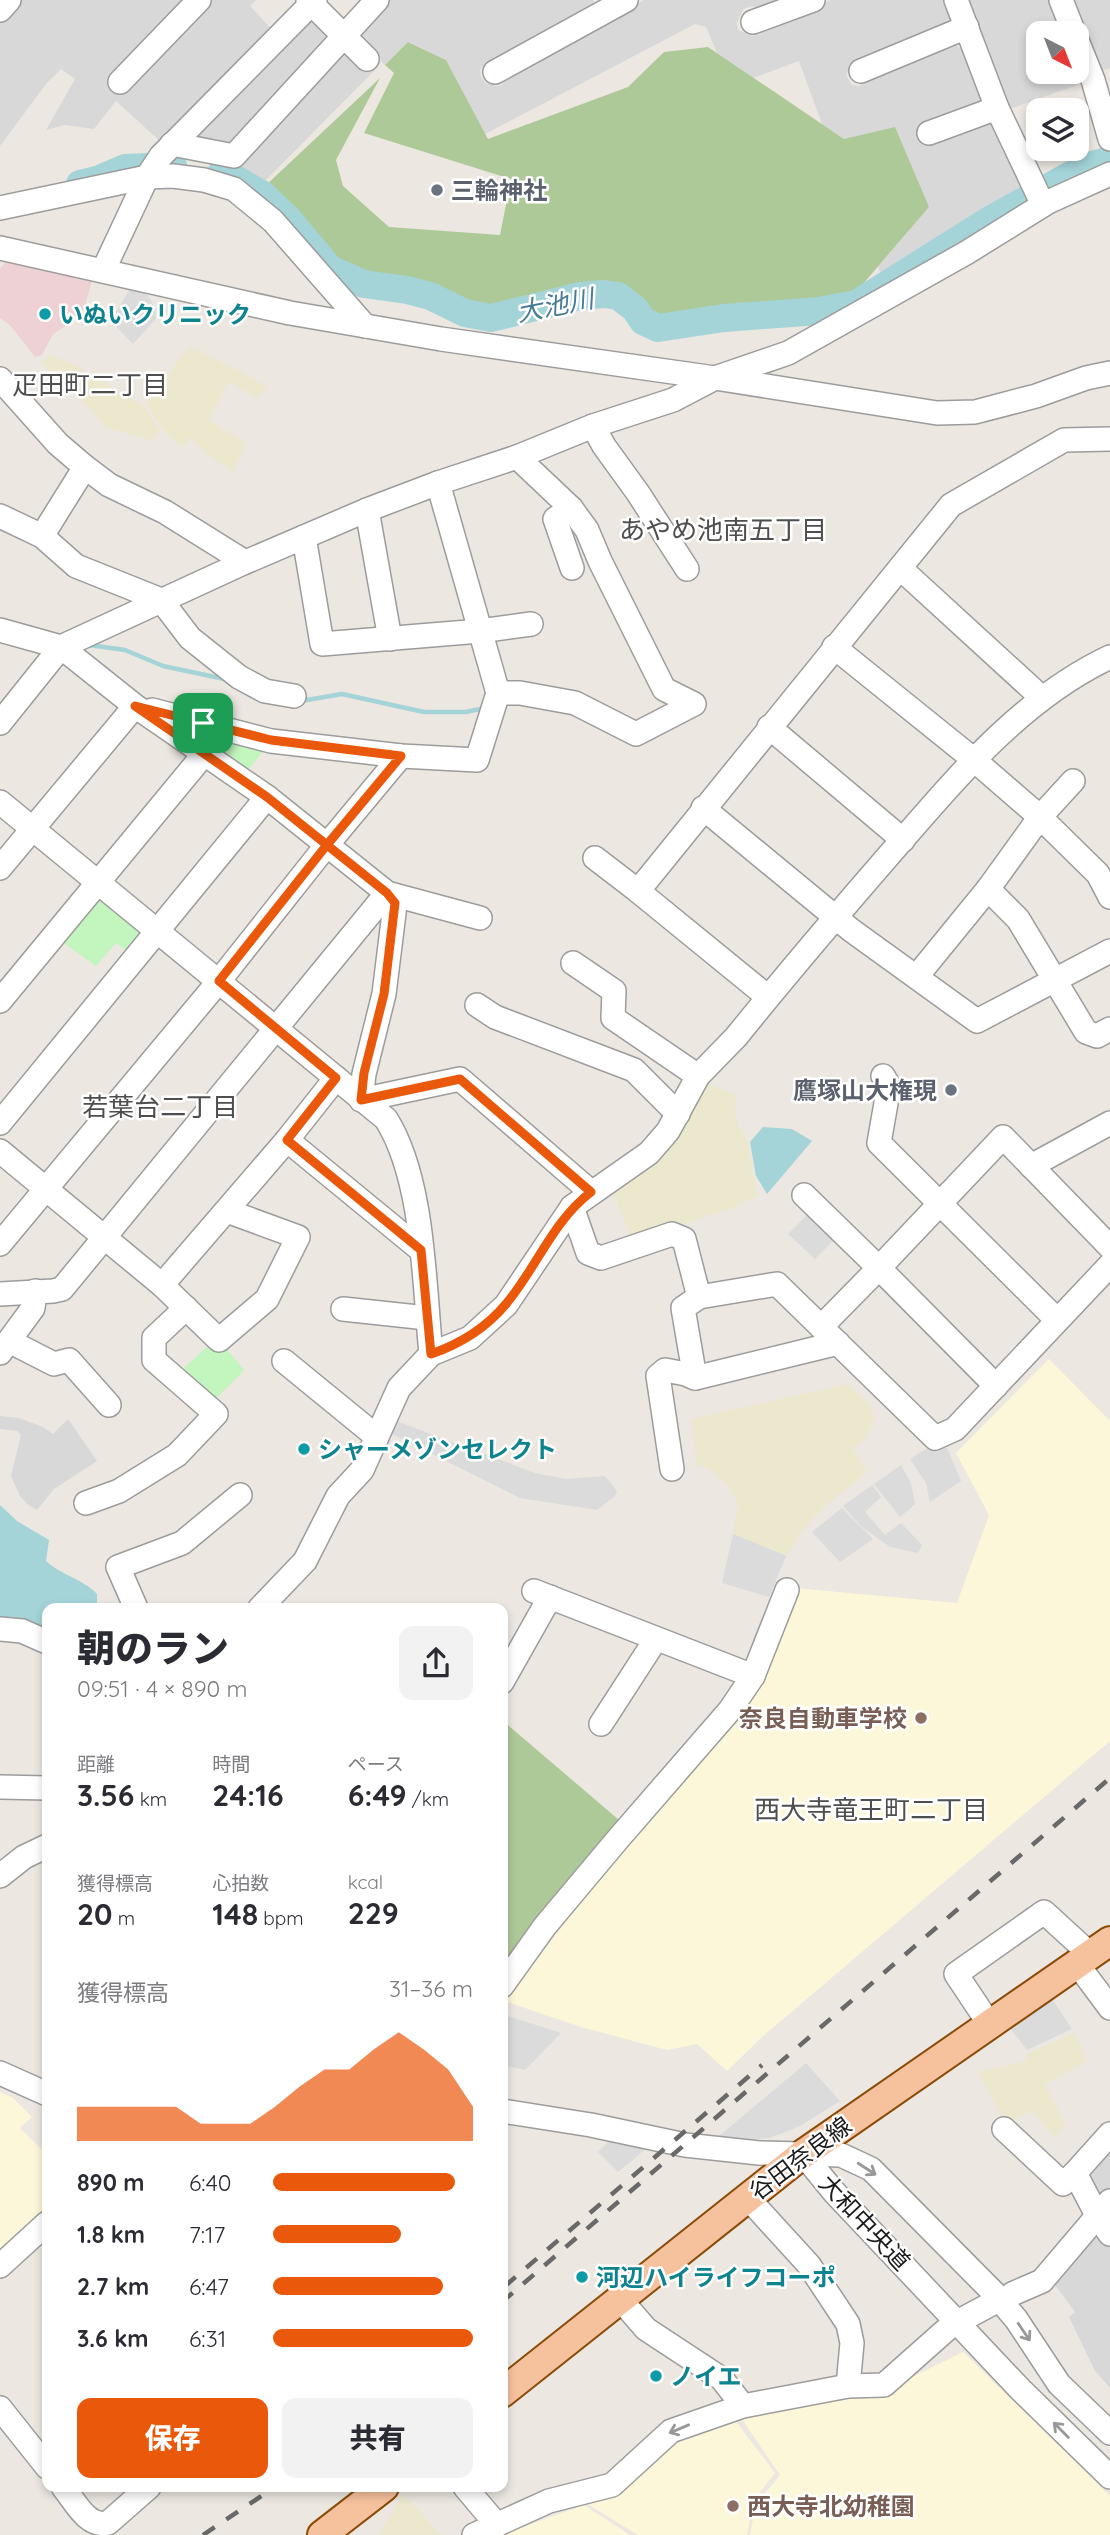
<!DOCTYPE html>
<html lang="ja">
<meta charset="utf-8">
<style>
:root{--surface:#fff;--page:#f2f2f3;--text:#2b2b33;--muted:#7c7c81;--accent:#ea580c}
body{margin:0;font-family:Quicksand,"Noto Sans JP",sans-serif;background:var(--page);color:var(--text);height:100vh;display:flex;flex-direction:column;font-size:26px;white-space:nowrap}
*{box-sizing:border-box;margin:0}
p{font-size:23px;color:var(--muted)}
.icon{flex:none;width:38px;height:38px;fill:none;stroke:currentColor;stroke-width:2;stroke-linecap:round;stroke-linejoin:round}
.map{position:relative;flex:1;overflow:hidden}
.panel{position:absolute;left:42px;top:1603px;width:466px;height:889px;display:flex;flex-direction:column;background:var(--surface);border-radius:14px;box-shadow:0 4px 10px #0003}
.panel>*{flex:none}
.needle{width:46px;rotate:138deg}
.tools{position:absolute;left:1026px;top:21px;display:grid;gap:14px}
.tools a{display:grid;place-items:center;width:63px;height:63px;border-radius:14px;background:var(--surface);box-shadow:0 4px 10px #0003;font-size:35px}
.pin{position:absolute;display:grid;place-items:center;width:60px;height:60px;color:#fff;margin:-30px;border-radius:14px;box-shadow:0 4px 10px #0006}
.round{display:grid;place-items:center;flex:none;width:74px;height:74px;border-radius:14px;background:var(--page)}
.overview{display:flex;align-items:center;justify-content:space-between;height:119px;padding:0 35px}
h1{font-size:38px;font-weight:800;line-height:52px}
.stats{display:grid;grid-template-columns:repeat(3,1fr);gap:10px;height:119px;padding:7px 35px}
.stats div{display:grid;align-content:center}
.stats b{font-size:30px;font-weight:800}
.stats small{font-size:19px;font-weight:400}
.stats p{font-size:19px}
.chart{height:196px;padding:14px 35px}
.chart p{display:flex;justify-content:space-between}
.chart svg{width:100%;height:126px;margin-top:7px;fill:var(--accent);opacity:.7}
.primary-button{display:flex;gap:14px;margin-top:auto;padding:14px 35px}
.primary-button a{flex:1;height:80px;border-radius:14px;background:var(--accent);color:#fff;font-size:28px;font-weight:800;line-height:80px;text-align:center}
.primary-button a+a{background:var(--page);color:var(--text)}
ul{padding:0 35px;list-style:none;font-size:23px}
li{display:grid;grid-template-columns:112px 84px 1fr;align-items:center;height:52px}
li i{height:18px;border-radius:9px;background:var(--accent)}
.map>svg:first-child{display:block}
</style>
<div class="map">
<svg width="1110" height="2535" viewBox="0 0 1110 2535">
<rect width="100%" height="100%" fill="#ece7e1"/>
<g fill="#d9d8d8">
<polygon points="18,0 193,0 153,55 159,58 168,43 210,0 256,0 250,6 273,31 162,143 116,101 94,129 65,125 46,130 75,79 61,69 46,84 0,146 0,18"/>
<polygon points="388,0 593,0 595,4 591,13 503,58 496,56 485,63 480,70 481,77 486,83 495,86 502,85 511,72 590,27 644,0 792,0 758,9 752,6 743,9 737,23 738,30 754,36 761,34 768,26 831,0 948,0 956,19 949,32 855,64 849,69 846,75 852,85 859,86 870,78 956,46 968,51 985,95 980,105 987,119 997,123 1030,193 1006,205 883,280 878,267 929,207 844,139 822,124 799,61 753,78 717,53 706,27 695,24 485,134 446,60 409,42 385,65 356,37"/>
<polygon points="964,0 1050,0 1063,33 1038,33 1038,72 1076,72 1076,66 1083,83 1007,110"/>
<polygon points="1066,0 1110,0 1110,68 1099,72"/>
<polygon points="309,17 336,34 234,147 184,145"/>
<polygon points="343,47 351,48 374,71 261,185 222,171 226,163"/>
<polygon points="0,1416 19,1418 43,1427 53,1434 68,1419 97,1461 54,1489 37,1510 27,1504 20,1496 11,1476 21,1435 17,1431 0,1429"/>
<polygon points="1110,2141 1110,2193 1099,2207 1084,2169"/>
<polygon points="1096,2232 1110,2244 1110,2388 1095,2371 1069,2317 1075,2312 1053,2282"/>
</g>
<polygon fill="#edd1d4" points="7,260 92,281 84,309 73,321 53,334 42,355 35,357 10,325 0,318 0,269"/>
<g fill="#fdf7da">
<polygon points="1049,1359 1110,1421 1110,1741 762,2037 727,2071 697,2044 667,2050 581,2027 504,2001 645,1821 750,1696 795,1588 957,1603 989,1515 956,1453"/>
<polygon points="0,2092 13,2098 32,2117 20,2128 47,2155 47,2215 0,2255"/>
<polygon points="963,2352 1110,2496 1110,2535 750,2535 753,2519 763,2496 780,2475 739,2415 882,2392"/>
<polygon points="731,2415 775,2473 760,2492 750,2519 747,2535 638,2535 584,2502 673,2433"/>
<polygon points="584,2505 630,2535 501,2535"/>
</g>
<g fill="#ebe8cd">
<polygon points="189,346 267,386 258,399 229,382 209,420 247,443 232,472 206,453 191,437 182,447 165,432 146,405"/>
<polygon points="51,355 85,369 64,386 41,361"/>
<polygon points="93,371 117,392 143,405 160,431 153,441 105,427 72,388"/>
<polygon points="706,1083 736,1095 735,1110 739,1127 748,1143 757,1196 734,1207 633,1242 613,1191"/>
<polygon points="848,1384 873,1408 870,1412 875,1416 865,1439 852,1450 867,1472 825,1506 800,1533 787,1556 733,1534 738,1503 728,1485 708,1468 697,1466 691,1419"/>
<polygon points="1074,2033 1087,2061 1045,2084 1066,2126 1054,2137 1031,2111 1006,2124 978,2072 1027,2061 1026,2054"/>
<polygon points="403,2494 441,2535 379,2535"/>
</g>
<g fill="#aec998">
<polygon points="408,42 446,60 488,139 628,87 664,52 708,47 844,139 895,127 929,207 851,298 665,319 606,286 489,312 434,292 340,265 264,187 380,78 336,160 343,186 389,227 500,235 511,179 364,133 394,73 385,65"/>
<polygon points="502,1720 619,1820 502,1970"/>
</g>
<g fill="#c3f5bf">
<polygon points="179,722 268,745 244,775"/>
<polygon points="101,896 143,931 131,954 116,943 96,966 58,939"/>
<polygon points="212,1342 225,1347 244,1370 216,1399 184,1368"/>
</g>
<g fill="#dbdbdb">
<polygon points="131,287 145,291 156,309 155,320 133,344 111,321"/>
<polygon points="812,1210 838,1236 815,1259 788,1234"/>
<polygon points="394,1420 535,1473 566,1479 605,1476 617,1491 615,1496 597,1510 520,1498 388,1432"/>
<polygon points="931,1446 947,1448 961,1481 930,1502 926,1483 910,1459"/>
<polygon points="901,1465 911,1483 915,1504 900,1517 874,1484"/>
<polygon points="872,1485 881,1497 865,1512 885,1535 901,1523 922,1545 918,1553 890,1547 862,1527 843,1506"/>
<polygon points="842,1508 873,1539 840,1562 812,1532"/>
<polygon points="733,1534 786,1556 769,1597 722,1583"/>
<polygon points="1052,1999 1072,2029 1027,2050 1010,2028"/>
<polygon points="502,2014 561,2033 525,2070 502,2065"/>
<polygon points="806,2063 840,2101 800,2126 770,2138 747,2140 719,2136"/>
<polygon points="611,2139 650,2145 618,2172 598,2152"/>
</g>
<g fill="#a4d4d8">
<polygon points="763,1127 792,1129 812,1141 767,1194 756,1176 750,1142"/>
<path d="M0 1505 17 1521 49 1540 46 1561C61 1575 83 1579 97 1594V1608H47V1634L0 1620Z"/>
</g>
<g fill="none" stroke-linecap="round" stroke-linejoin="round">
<g stroke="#a4d4d8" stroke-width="4.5">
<polyline points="89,645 125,650 163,666 229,680"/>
<polyline points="301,701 342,694 424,712 466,712 485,708"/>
</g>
<g stroke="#a4d4d8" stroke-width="28">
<polyline points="220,175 237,180 263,195 288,219 330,269 364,284 407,290 430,296 465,313 491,318 580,296 604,294 618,296 635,309 643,321 658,328 724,318 819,311 856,304 988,221 1085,167 1110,160"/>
<polyline points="80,184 97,180 125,168 173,166"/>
</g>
<defs>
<g id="minor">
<polyline points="308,0 367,59"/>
<polyline points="956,0 997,108 1043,205"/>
<polyline points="1061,0 1074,33"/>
<polyline points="0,10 9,0"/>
<polyline points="753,22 813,0"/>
<polyline points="1076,38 1093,80 1110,139"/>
<polyline points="861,71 967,27"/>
<polyline points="495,72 626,0"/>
<polyline points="120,82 199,0"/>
<polyline points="929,133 997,108"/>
<polyline points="172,144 234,156 377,0"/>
<polyline points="0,208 147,177 173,176 204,180 234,189 273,221 365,326"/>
<polyline points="0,248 290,313 441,339 715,378 788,353 966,253 1048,202 1110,174"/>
<polyline points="103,271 147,177 161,156 315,0"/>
<polyline points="0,379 58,444 85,467 109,485 165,512 245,562"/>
<polyline points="593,426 604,446 638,493 687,569"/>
<polyline points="571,508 555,519 572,568"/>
<polyline points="367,510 390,639"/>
<polyline points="0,516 42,536 76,566 161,600 190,638 239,677 265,691 294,696"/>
<polyline points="42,536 85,467"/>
<polyline points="304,537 322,644 480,631 531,624"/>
<polyline points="900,568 1042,698"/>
<polyline points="0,630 61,647 135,706 267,797 387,893 395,903 394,913 384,994 364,1074 361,1100 460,1079 591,1192"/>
<polyline points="834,647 973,759 1040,817 1098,874 1110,897"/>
<polyline points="498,693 520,693 575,703 636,734 694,704 664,689 600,561 587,530 571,508 517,457"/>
<polyline points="152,710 271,741 401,756 477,760 498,693 438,483"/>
<polyline points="0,723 61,647 241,564 367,510 438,483 517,457 593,426 673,400 715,378 937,413 975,412 1036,396 1086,378 1110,373"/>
<polyline points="769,727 903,840"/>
<path d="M0 802 386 1119C424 1179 424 1284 431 1354L399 1388 362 1470 338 1496 305 1561 260 1608"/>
<polyline points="703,808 851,930 977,1021 1110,951"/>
<polyline points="595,858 638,891 768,997"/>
<polyline points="0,868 135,706"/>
<polyline points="988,889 1018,919 1086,1032 1097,1036 1110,1029"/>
<polyline points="638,891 951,505 1064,440 1110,439"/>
<polyline points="573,963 614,991 613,1018 698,1076"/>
<polyline points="917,976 988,889 1040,817 1073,781"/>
<polyline points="0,1001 205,753"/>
<polyline points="477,1005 495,1017 634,1070 678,1114"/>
<polyline points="883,1076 889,1086 879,1143 1057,1320"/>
<polyline points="0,1123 267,797"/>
<polyline points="287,1140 421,1250"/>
<polyline points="0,1151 162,1285 219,1340 267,1299 298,1237 227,1211"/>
<polyline points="1031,1166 1110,1123"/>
<polyline points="804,1195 879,1268 821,1327"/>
<polyline points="572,1207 588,1253 601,1258 672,1234 684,1239 699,1297 777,1284 935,1438 955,1429 1110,1265"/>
<polyline points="0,1244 219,981 326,846 401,756"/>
<polyline points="162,1285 287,1140 336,1078"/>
<polyline points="0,1294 53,1291 62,1289 387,893 480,918"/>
<polyline points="343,1309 427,1318"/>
<polyline points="9,1341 54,1364 69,1360 109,1405"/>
<polyline points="0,1353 33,1308 35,1291"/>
<path d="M431 1354 470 1338 506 1305 572 1207 649 1153 668 1131 698 1076 736 1037C786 975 838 914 890 854 955 780 1019 700 1110 657"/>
<polyline points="284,1361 377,1437"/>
<polyline points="695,1378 683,1308 699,1297"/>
<polyline points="996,1386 879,1268 1003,1137 1110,1247"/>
<polyline points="672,1469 658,1376 665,1370 686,1374 695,1378 838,1343"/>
<polyline points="86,1503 119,1491 177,1455 216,1414 154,1360 154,1338 186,1308"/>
<polyline points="534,1591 753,1676"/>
<polyline points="136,1608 118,1567 182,1543 240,1495"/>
<polyline points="0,1629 22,1631 47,1642"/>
<polyline points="502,1682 550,1597"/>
<polyline points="601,1724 656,1639"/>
<polyline points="0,1787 47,1788"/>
<polyline points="0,1876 24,1857 47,1846"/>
<polyline points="1078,1965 1110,2008"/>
<polyline points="502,1986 545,1926 618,1839 730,1710 753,1676 787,1590"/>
<polyline points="990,2025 956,1974 1044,1912 1091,1955"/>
<polyline points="0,2073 47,2094"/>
<polyline points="502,2111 591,2125 685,2145 759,2153 841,2155 871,2169 993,2292 1016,2319 1059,2384 1110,2433"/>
<polyline points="1004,2129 1063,2184 1075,2173"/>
<polyline points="1110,2134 1075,2173 1098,2217 1110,2234"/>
<polyline points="803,2154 834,2192 1020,2389 1110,2477"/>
<polyline points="747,2197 809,2265 848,2324 852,2343 848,2386"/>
<polyline points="0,2266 47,2223"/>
<polyline points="1012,2294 1042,2281 1110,2201"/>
<polyline points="620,2299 646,2329 722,2379 743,2406"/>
<polyline points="965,2318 991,2304"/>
<polyline points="0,2408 47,2467"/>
<path d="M63 2487C75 2501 87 2528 108 2523L149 2487"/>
<polyline points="465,2487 497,2525"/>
<polyline points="474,2535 549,2501 612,2485 671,2431 743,2406 848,2386 884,2385 946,2330"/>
</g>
<g id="major">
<polyline points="502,2393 803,2154 1110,1941"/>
<polyline points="322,2535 384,2487"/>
</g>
</defs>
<use href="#minor" stroke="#9c9c9c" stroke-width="26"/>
<use href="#major" stroke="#8a4b08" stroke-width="32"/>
<use href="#minor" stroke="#fff" stroke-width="23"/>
<use href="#major" stroke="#f6c19d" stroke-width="28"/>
<g stroke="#696969" stroke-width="4.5" stroke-dasharray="14 14" stroke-linecap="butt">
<polyline points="505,2286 762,2065"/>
<polyline points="502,2302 1110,1778"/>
<polyline points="203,2535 275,2487"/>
</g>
</g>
<defs><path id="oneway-shaft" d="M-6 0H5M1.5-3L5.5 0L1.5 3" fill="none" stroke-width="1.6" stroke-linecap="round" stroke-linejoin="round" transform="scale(1.75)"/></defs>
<g stroke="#989898">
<use href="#oneway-shaft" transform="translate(867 2169) rotate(33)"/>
<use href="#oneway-shaft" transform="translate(1024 2332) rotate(56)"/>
<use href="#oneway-shaft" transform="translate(679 2429) rotate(157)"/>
<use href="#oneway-shaft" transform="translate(1061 2430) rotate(-135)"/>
</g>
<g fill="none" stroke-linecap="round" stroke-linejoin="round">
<defs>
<path id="route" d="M203 723 135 706 267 797 387 893 395 903 384 994 364 1073 361 1100 460 1079 591 1192C552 1222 537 1267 506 1304 486 1328 460 1344 431 1354L421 1250 287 1140 336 1078 219 981 326 846 401 756 271 740 203 723"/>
</defs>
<use href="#route" stroke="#fff" stroke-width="14"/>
<use href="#route" stroke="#ea580c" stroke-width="9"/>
</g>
<g fill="#6b7280" stroke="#fff" stroke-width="2.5">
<circle cx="437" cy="190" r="7"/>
<circle cx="951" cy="1090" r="7"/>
</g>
<g fill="#0f9aa8" stroke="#fff" stroke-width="2.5">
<circle cx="45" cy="314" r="7"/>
<circle cx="304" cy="1449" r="7"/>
<circle cx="582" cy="2277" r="7"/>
<circle cx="656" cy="2376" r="7"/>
</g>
<g fill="#8d6e63" stroke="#fff" stroke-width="2.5">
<circle cx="921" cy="1718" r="7"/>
<circle cx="733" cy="2506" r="7"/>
</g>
<g text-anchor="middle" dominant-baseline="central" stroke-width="5" stroke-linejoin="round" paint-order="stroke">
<g font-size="24" font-weight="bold" fill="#5b616d" stroke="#fff" text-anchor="start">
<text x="451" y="190">三輪神社</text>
<text x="937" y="1090" text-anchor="end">鷹塚山大権現</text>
</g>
<g font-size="24" font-weight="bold" fill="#0d838f" stroke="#fff" text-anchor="start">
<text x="59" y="314">いぬいクリニック</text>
<text x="318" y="1449">シャーメゾンセレクト</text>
<text x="596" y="2277">河辺ハイライフコーポ</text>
<text x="670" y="2376">ノイエ</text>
</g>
<g font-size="24" font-weight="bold" fill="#785e54" stroke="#fff" text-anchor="end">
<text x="907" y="1718">奈良自動車学校</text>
<text x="747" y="2506" text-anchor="start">西大寺北幼稚園</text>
</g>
<g font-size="24" fill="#1b1b1b" stroke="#fff">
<text transform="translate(800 2158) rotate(-37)">谷田奈良線</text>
<text transform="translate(865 2222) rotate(47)">大和中央道</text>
</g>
<g font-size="26" font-style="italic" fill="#487b95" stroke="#fff">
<text transform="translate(555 305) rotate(-11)">大池川</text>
</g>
<g font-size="26" fill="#4e4e4e" stroke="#fff">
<text x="90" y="384">疋田町二丁目</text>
<text x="723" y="529">あやめ池南五丁目</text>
<text x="160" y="1106">若葉台二丁目</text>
<text x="871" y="1809">西大寺竜王町二丁目</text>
</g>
</g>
</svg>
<div class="tools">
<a><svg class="needle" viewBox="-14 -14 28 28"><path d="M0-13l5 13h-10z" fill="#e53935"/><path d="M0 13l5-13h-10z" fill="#7c7c81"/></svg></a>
<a><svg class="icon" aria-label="layers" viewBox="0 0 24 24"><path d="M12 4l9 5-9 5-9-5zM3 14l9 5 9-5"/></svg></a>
</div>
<div class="pin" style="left:203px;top:723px;background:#1e9e55"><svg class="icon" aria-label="arrive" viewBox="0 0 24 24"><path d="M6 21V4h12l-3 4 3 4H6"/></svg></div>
<section class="panel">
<div class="overview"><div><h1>朝のラン</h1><p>09:51 · 4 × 890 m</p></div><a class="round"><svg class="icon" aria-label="share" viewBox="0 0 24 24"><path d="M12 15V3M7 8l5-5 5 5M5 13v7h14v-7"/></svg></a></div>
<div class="stats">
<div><p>距離</p><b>3.56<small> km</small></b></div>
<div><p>時間</p><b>24:16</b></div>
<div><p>ペース</p><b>6:49<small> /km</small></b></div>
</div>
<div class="stats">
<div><p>獲得標高</p><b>20<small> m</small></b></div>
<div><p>心拍数</p><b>148<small> bpm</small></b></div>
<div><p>kcal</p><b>229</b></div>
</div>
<div class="chart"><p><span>獲得標高</span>31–36 m</p>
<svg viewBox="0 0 160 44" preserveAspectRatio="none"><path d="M0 44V32L10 32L20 32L30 32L40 32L50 38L60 38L70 38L80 32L90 25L100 19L110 19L120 12L130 6L140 12L150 19L160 32V44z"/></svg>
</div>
<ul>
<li><b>890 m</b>6:40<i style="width:91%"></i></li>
<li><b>1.8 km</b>7:17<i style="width:64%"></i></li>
<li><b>2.7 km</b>6:47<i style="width:85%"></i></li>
<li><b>3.6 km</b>6:31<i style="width:100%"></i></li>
</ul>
<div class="primary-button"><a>保存</a><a>共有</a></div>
</section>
</div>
